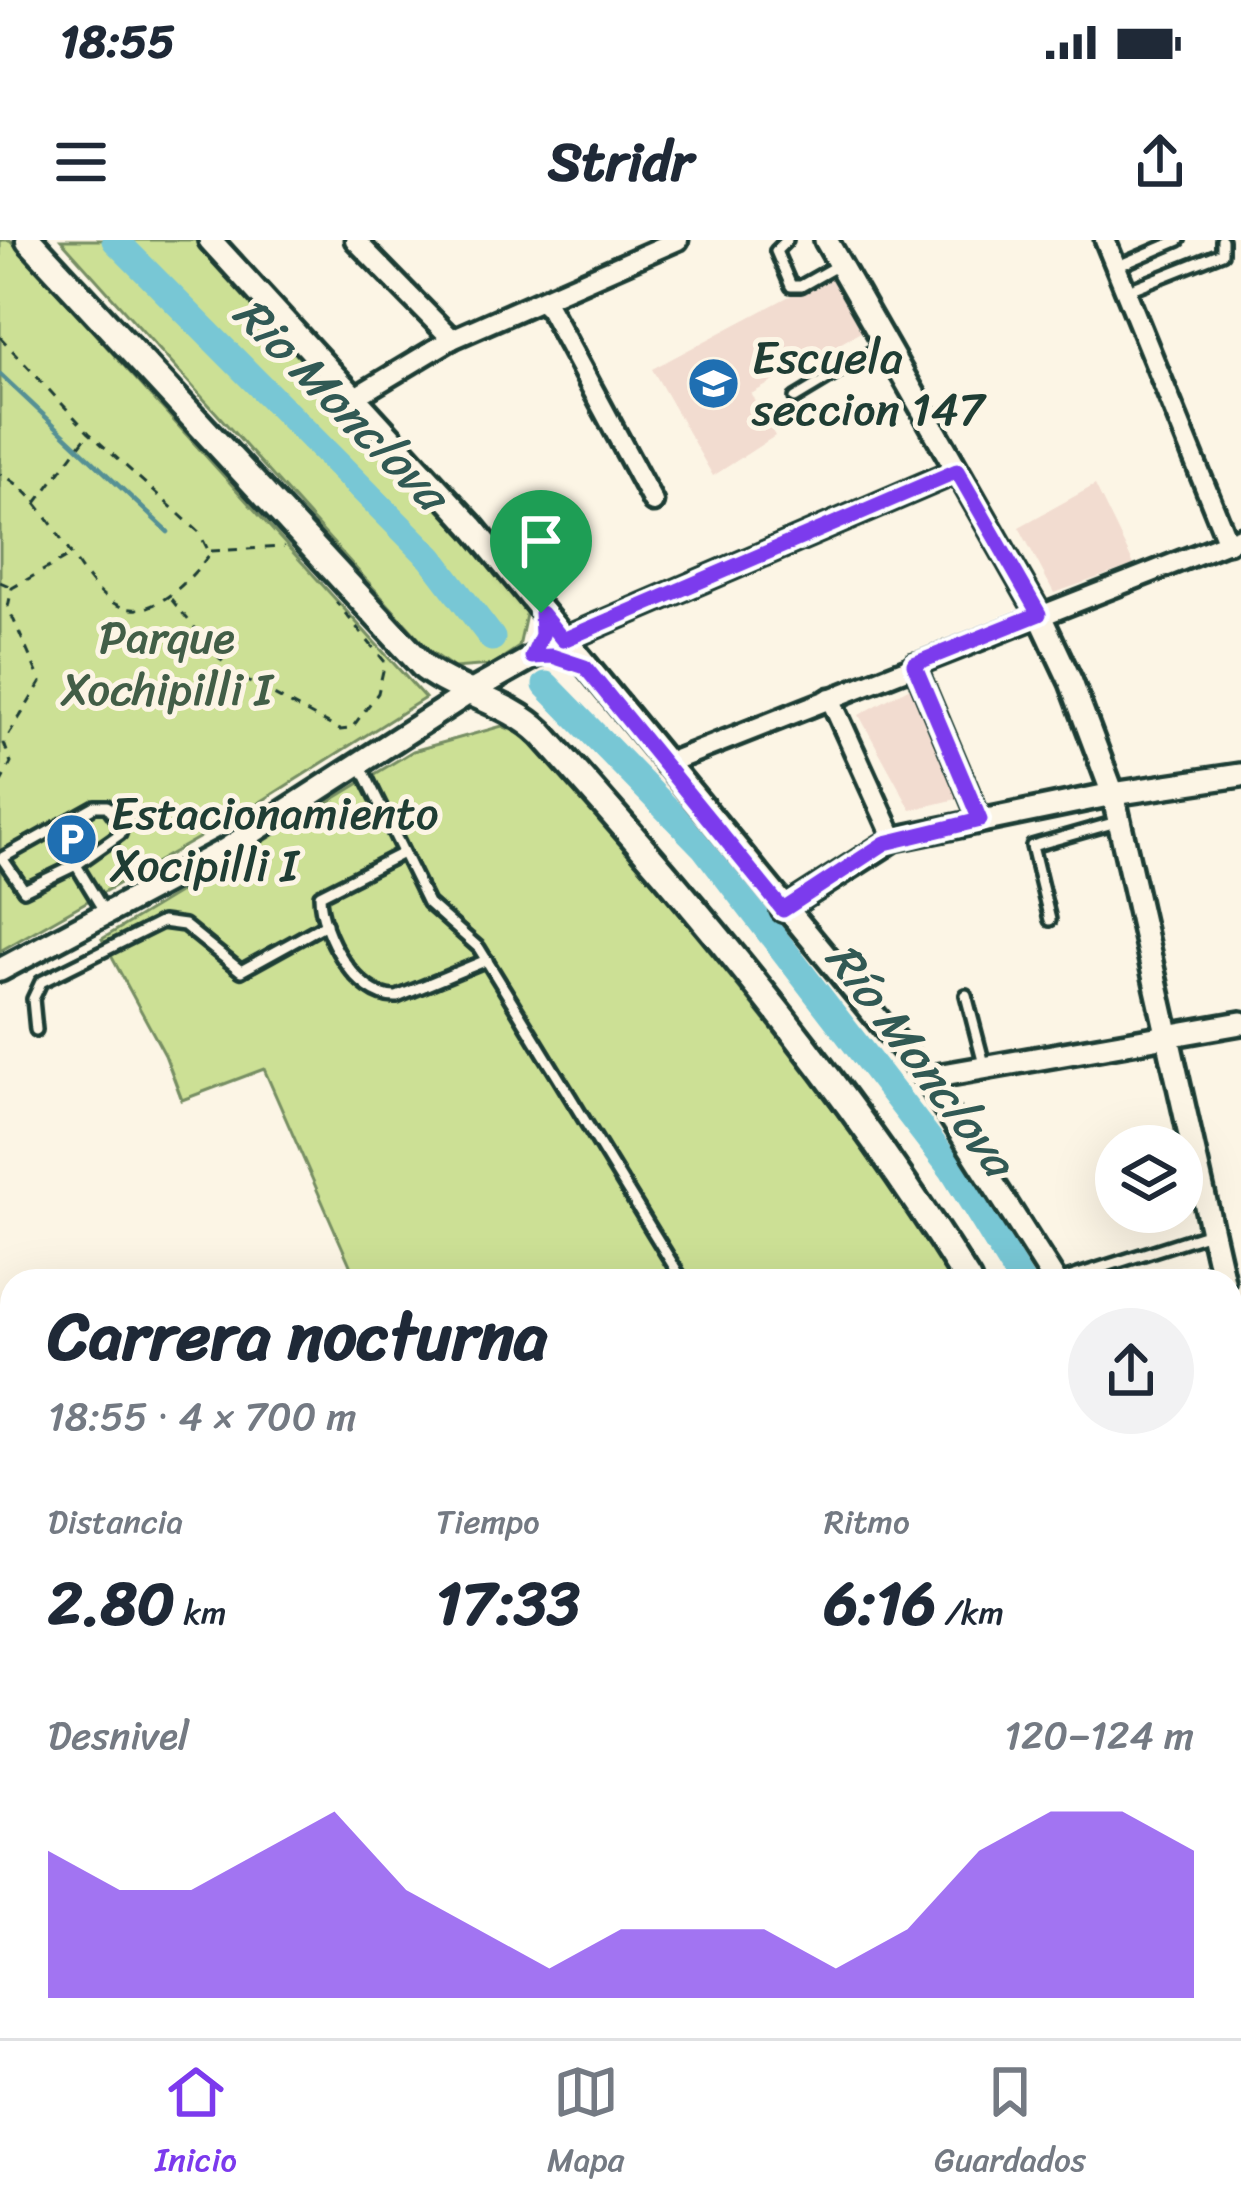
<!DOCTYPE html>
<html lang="es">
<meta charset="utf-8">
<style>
:root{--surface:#fff;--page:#f2f2f3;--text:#1f2937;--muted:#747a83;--line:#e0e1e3;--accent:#7c3aed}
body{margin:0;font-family:Sriracha,sans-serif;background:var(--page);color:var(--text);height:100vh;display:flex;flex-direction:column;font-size:45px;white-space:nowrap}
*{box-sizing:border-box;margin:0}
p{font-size:39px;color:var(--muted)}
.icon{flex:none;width:66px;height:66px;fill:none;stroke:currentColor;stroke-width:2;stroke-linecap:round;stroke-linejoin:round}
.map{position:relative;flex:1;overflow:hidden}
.sheet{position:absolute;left:0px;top:1029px;width:1242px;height:771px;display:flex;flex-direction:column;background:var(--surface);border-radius:36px 36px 0 0;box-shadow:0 12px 48px #0002}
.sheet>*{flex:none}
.fabs{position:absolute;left:1095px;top:885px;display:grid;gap:24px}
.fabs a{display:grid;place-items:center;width:108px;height:108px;border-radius:50%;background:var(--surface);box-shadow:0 12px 48px #0002;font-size:60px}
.pin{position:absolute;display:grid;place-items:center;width:102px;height:102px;color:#fff;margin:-123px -51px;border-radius:50% 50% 50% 0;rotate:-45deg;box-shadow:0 0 12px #0007}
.pin .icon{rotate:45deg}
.round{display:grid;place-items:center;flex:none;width:126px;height:126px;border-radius:63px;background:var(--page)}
.summary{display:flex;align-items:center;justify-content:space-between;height:204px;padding:0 48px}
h1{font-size:66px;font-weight:700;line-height:90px}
.stats{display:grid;grid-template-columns:repeat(3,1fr);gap:18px;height:204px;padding:12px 48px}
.stats div{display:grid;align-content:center}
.stats b{font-size:60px;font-weight:700}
.stats small{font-size:33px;font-weight:400}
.stats p{font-size:33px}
.chart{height:336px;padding:24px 48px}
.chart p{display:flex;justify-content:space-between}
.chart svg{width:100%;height:216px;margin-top:12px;fill:var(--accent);opacity:.7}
.status{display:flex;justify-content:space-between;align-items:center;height:84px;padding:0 60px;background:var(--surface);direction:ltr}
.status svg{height:33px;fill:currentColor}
header{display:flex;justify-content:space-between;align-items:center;height:156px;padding:0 48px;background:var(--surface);font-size:54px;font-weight:700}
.dock{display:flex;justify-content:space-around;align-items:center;height:168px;border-top:3px solid var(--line);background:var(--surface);font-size:33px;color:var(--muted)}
.dock a{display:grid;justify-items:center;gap:6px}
.dock .on{color:var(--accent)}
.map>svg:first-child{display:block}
</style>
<div class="status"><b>18:55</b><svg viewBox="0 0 49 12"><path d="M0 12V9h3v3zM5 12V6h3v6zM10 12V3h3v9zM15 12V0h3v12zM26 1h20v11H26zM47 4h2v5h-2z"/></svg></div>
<header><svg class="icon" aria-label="menu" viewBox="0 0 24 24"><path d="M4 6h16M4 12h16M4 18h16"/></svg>Stridr<svg class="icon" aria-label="share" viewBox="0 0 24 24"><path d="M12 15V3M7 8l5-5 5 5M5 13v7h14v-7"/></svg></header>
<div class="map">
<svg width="1241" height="1798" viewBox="0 0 1241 1798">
<rect width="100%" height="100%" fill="#fcf5e5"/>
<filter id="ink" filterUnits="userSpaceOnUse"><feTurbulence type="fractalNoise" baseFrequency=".00833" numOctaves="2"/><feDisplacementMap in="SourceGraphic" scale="24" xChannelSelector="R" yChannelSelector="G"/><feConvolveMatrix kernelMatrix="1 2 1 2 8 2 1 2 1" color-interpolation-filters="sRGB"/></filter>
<g filter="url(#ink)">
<g fill="#f2dcd0">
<polygon points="833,33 866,89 751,154 775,196 713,236 652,129"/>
<polygon points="1095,245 1134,325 1054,353 1019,287"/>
<polygon points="910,447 965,557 911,570 859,475"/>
</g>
<g fill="#cce095" stroke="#768e64" stroke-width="3">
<polygon points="0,0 10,0 425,458 246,571 0,711"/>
<polygon points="61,0 199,0 368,179 527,370 519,407 492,425 454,428 430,411"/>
<path d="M502 486C548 501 581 558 612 594 733 736 851 884 953 1041H348L350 1025 264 829 182 860 165 815 102 699 413 511Z"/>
<polygon points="0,1206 12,1210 12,1788 1046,1788 1041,1798 0,1798"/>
</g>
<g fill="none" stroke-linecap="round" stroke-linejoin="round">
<polyline stroke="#549095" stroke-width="4.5" points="0,134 168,292"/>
<g stroke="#78c7d5" stroke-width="27">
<polyline points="115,0 431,318 492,398"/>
<polyline points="546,445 704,607 952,929 1021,1041"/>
<polyline points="1230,1381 1241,1401"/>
</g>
<defs>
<g id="service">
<polyline points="787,0 776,11 791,46 801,46 840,24"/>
<polyline points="1116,27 1179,0"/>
<polyline points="1126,51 1222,13 1222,0"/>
<polyline points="795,158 885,104"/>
<polyline points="361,526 428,663 479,708 683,1041"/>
<path d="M401 614 320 655C320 692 357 759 397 757L487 720"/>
<polyline points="76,625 120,594 122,586 107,566 95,566 2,618 24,650 76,625 104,671"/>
<polyline points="1050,680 1032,606 1120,581"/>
<polyline points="966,755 985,828"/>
<polyline points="36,790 33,759 41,742 162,682 184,685 241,731 326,684"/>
<polyline points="1059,1041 1213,992"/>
<polyline points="1189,1041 1221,1032"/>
<polyline points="0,1195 12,1198"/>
</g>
<g id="minor">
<polyline points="355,0 452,99"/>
<polyline points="1105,0 1228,303"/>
<polyline points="544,59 653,262"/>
<polyline points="357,156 452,99 678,0"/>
<polyline points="914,424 980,580"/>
<polyline points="830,458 894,599"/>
<polyline points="665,524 1241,297"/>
<polyline points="1045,1798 1051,1788"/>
<polyline points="1135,1798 1150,1788"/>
</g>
<g id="tertiary">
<polyline points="210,0 472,286 926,838 1055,1041"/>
<polyline points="826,0 1039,374 1071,442 1113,554 1223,1041"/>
<polyline points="783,670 894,599 1113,554 1241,535"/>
<polyline points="0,730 225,610 467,454 563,400 957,231"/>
<polyline points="926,838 1241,783"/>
<polyline points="1230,1072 1241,1124"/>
<polyline points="1230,1300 1241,1319"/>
</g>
<g id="secondary">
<path d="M29 0 425 428C462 455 510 462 542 494 697 666 846 845 968 1041"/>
<polyline points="1230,1497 1241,1517"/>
</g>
</defs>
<use href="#service" stroke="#1f3d34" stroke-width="18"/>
<use href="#minor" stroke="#1f3d34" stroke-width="27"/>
<use href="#tertiary" stroke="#1f3d34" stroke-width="30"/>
<use href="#secondary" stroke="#1f3d34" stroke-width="33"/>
<g stroke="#1f3d34" stroke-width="3" stroke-dasharray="9 9" stroke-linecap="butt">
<path d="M0 97 89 193 199 292 210 314C93 462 80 269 0 234"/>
<polyline points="36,263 88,194"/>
<polyline points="211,311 284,307"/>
<polyline points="0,342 11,347"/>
<polyline points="171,359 232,433 340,490 351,489 378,453 385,422 336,362"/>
<polyline points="0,544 11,523 4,503 41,442 8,367 12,348 69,316"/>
<polyline points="0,1732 12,1728"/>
<polyline points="288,1788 295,1798"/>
</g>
<use href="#service" stroke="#fcf5e5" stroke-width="9"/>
<use href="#minor" stroke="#fcf5e5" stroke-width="18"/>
<use href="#tertiary" stroke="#fcf5e5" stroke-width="21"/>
<use href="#secondary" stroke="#fcf5e5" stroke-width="24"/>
<g stroke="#1f3d34" stroke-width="4.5">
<polyline points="0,1760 12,1755"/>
<polyline points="238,1788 245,1798"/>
</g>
</g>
</g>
<g fill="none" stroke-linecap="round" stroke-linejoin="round" filter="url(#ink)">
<defs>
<polygon id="route" points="957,231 1039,374 914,424 980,580 885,603 783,670 585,427 552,416 532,417 542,395 541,373 563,400"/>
</defs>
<use href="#route" stroke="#fff" stroke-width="24"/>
<use href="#route" stroke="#7c3aed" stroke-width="15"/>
</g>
<defs>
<symbol id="school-disc" viewBox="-11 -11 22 22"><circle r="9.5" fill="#1f6fb2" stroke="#fcf5e5"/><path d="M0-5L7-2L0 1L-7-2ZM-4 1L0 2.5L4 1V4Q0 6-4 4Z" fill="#fff"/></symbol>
<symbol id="parking-disc" viewBox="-11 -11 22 22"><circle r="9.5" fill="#1f6fb2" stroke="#fcf5e5"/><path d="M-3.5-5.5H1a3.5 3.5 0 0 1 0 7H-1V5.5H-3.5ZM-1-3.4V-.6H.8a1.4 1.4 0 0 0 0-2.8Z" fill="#fff"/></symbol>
</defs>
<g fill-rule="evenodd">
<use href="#school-disc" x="684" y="114" width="59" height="59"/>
<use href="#parking-disc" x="42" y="570" width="59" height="59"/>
</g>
<g text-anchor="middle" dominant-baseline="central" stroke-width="10" stroke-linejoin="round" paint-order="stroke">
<g font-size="45" fill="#1f3d34" stroke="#fcf5e5" text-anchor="start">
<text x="752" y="118">Escuela<tspan x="752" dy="52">seccion 147</tspan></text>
<text x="111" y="574">Estacionamiento<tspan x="111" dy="52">Xocipilli I</tspan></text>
</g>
<g font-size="45" fill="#425e47" stroke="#fcf5e5">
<text x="167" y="398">Parque<tspan x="167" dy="52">Xochipilli I</tspan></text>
</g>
<g font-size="48" font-style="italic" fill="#315954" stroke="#fcf5e5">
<text transform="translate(341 163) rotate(45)">Rio Monclova</text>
<text transform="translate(921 819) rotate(53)">Río Monclova</text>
</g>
</g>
</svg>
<div class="fabs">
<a><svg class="icon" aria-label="layers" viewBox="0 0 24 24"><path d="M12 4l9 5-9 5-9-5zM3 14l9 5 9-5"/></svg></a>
</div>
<div class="pin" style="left:541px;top:373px;background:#1e9e55"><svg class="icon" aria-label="arrive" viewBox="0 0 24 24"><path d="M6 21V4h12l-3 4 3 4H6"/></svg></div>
<section class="sheet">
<div class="summary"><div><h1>Carrera nocturna</h1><p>18:55 · 4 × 700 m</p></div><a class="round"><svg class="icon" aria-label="share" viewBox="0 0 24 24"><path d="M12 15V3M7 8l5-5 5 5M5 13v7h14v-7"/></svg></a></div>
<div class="stats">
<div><p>Distancia</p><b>2.80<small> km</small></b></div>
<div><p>Tiempo</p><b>17:33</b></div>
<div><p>Ritmo</p><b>6:16<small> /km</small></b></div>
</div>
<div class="chart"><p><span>Desnivel</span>120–124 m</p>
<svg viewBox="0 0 160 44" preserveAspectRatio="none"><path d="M0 44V14L10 22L20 22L30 14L40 6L50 22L60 30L70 38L80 30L90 30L100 30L110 38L120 30L130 14L140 6L150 6L160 14V44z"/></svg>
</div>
</section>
</div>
<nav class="dock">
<a class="on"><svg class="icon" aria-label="home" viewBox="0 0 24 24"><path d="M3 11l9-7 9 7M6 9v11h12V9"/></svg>Inicio</a>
<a><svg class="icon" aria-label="map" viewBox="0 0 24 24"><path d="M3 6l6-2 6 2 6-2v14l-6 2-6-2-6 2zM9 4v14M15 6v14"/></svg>Mapa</a>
<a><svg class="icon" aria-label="saved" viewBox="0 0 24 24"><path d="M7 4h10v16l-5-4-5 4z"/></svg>Guardados</a>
</nav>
